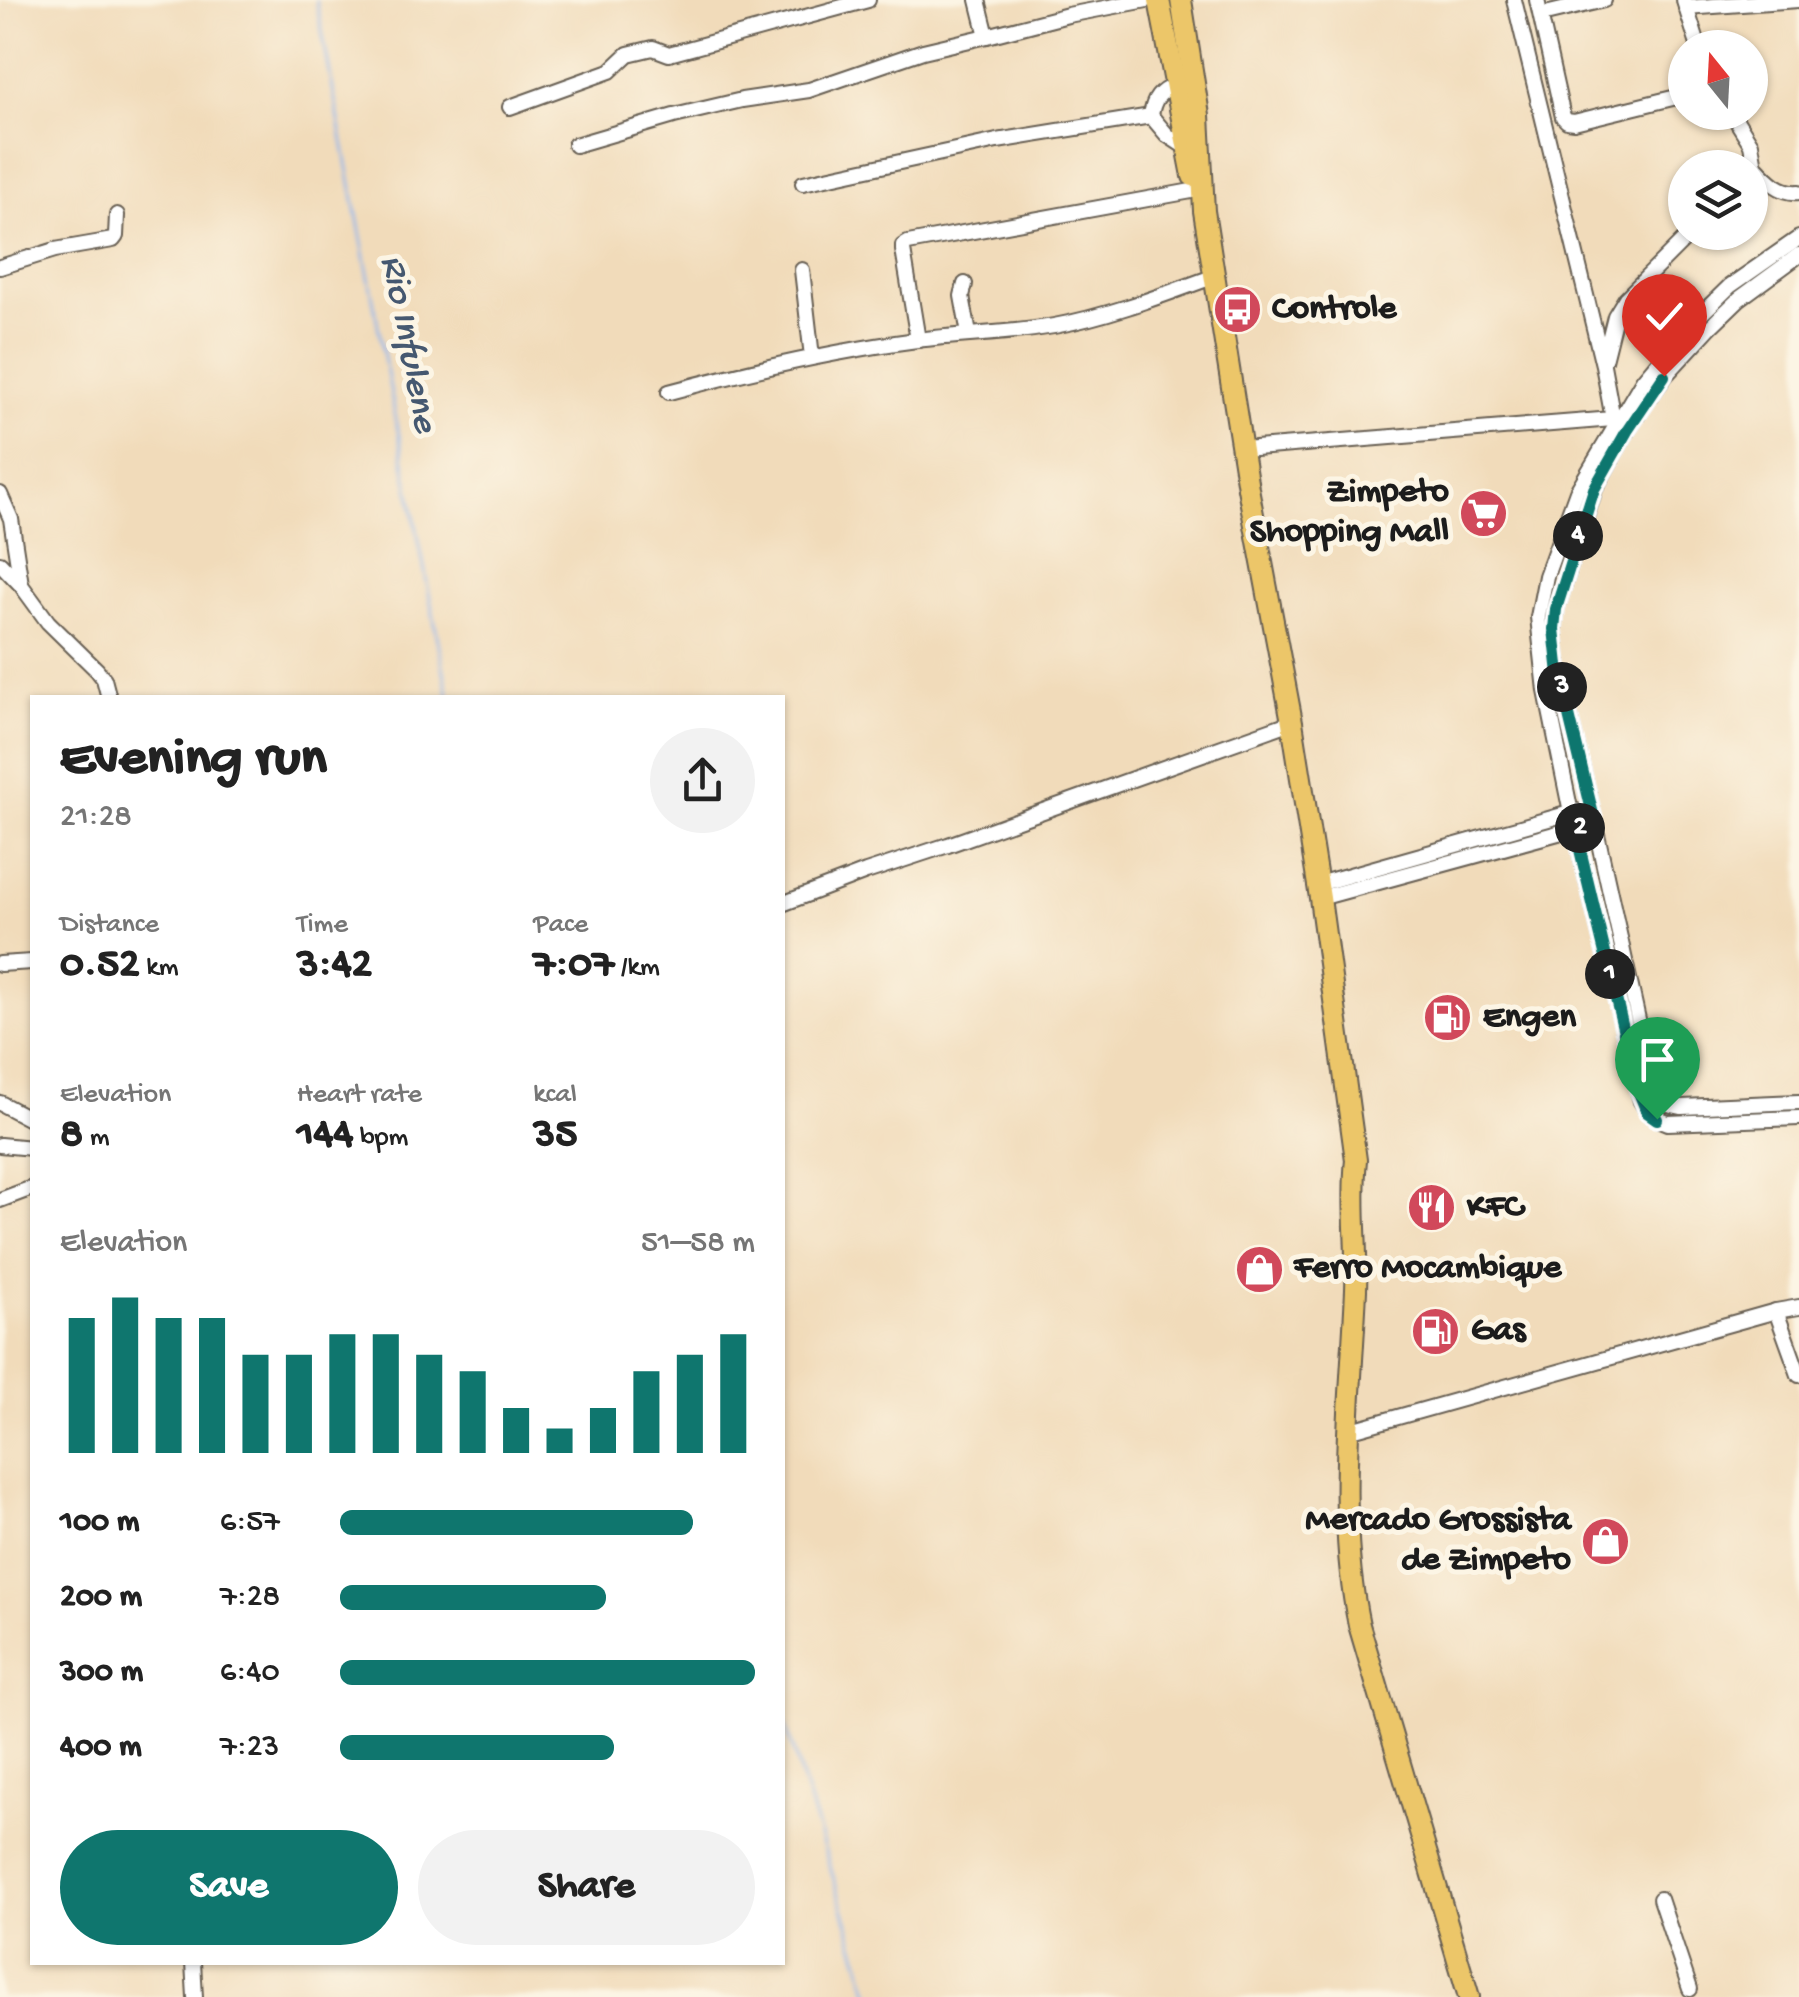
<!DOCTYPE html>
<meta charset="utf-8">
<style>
:root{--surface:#fff;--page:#f2f2f2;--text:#222;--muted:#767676;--accent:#0f766e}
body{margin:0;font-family:"Gochi Hand",sans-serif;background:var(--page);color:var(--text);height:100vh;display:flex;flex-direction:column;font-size:38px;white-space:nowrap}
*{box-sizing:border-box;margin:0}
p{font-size:32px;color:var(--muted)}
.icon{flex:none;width:55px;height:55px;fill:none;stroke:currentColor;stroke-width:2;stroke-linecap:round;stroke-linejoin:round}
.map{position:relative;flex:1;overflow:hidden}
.panel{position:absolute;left:30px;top:695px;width:755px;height:1270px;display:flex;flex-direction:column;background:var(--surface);border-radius:0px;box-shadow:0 2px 8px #0004}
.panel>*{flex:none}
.needle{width:65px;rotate:342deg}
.controls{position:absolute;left:1668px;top:30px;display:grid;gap:20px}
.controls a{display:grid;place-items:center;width:100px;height:100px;border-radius:50%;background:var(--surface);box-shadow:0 2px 8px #0004;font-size:50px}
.pin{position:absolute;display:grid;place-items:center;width:85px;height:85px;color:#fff;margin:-102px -42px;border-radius:50% 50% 50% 0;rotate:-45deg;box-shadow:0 0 10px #0007}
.pin .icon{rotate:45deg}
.km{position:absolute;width:50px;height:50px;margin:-25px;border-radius:50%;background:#222;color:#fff;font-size:28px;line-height:50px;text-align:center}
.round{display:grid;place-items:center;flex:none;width:105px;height:105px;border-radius:52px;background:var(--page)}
.summary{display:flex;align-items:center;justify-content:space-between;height:170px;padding:0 30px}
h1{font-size:55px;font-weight:700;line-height:75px}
.stats{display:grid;grid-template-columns:repeat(3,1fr);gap:15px;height:170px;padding:10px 30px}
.stats div{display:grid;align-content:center}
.stats b{font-size:42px;font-weight:700}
.stats small{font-size:28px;font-weight:400}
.stats p{font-size:28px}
.chart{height:280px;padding:20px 30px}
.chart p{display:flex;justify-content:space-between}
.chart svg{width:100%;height:180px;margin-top:10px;stroke:var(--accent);stroke-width:6}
.action{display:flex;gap:20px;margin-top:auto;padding:20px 30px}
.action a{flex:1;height:115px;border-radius:60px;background:var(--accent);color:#fff;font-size:40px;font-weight:700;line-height:115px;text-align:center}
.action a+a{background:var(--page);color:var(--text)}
ul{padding:0 30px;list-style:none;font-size:32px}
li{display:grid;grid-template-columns:160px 120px 1fr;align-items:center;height:75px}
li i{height:25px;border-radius:12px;background:var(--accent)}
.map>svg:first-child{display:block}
</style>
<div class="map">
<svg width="1799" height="1997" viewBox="0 0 1799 1997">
<rect width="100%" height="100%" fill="#fcf5e5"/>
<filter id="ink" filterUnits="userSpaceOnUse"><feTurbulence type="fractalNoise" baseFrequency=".01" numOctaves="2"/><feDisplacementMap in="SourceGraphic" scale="20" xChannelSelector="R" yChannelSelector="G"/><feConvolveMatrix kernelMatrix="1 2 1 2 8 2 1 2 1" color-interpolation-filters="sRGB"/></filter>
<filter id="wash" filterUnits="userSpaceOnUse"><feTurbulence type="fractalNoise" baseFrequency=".0048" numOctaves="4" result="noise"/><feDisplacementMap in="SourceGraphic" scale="40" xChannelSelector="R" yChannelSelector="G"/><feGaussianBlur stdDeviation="2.25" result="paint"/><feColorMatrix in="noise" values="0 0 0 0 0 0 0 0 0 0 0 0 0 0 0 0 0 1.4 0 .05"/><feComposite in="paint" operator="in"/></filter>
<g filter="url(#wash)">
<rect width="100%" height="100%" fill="#f1dbba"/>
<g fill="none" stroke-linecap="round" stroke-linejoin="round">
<g stroke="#83b2ee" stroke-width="2.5">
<polyline points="316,0 449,698"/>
<polyline points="782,1715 871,1997"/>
</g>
</g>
</g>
<g filter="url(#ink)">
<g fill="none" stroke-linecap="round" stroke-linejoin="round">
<defs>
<g id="minor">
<polyline points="978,0 987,36 1068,15 1147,0"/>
<polyline points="1514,0 1603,365 1613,419 1618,421"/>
<polyline points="1537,0 1563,117 1567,121 1574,122 1685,95"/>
<polyline points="1684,1 1699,48"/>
<polyline points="1686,8 1798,0"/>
<polyline points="1541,15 1604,0"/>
<path d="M1175 85C1160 91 1153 99 1151 116L1167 135 1187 148"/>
<polyline points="510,107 610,71 628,54 653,48 669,54 868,0"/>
<polyline points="1731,112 1751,144 1755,166 1750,172"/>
<polyline points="575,145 674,116 742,100 809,90 923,51 987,36"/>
<path d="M1755 166C1767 179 1780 194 1799 192"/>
<polyline points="803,183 997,141 1151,116"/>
<path d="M1799 238 1730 286 1683 332 1643 380 1577 491 1546 576 1538 617 1546 691 1571 813 1641 1101C1648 1113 1654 1118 1668 1123L1799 1118"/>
<path d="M1799 255 1739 299 1710 327 1665 376 1647 401 1627 431 1595 489 1556 609 1554 629 1559 674 1591 807 1655 1096C1663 1104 1671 1105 1682 1107L1799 1102"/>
<polyline points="0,267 55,250 113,240 116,236 117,215"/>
<polyline points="802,270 812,357"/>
<polyline points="965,284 962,296 969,334"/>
<polyline points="918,340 903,250 903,246 908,243 1197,190"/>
<polyline points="1604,360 1615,316 1626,298 1692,232"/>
<path d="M669 392C751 370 833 351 917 340 962 334 1009 334 1054 326 1109 316 1163 295 1215 276"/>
<polyline points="1243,449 1613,419"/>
<polyline points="0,494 11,519 21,584"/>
<polyline points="0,563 21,585 48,622 97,670 104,679 109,698"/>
<polyline points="1318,884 1577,811"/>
<polyline points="1320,898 1595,823"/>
<polyline points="782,904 866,872 948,845 1292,722"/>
<polyline points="0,964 32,962"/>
<polyline points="0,1103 32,1120"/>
<polyline points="0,1145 32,1148"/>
<polyline points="0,1200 32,1188"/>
<polyline points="1776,1311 1799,1375"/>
<polyline points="1348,1431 1776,1311 1799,1307"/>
<polyline points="1660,1899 1690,1989"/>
<polyline points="193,1962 195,1997"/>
</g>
<g id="highway">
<polyline points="1159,0 1193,176"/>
<path d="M1181 0 1199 115 1204 211 1248 488 1292 722 1320 898 1356 1160C1351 1203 1358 1247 1356 1290 1351 1401 1336 1516 1359 1625L1469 1997"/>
</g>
</defs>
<use href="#minor" stroke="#675f53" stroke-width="18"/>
<use href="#highway" stroke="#675f53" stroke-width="24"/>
<use href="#minor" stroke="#fff" stroke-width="14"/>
<use href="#highway" stroke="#ecc669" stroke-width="20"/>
</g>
</g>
<g fill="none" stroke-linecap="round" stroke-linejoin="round" filter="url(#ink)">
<defs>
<polyline id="route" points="1657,1119 1647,1112 1638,1090 1575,829 1595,823 1559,674 1554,629 1556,609 1594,489 1627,431 1664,376"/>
</defs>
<use href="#route" stroke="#fff" stroke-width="20"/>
<use href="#route" stroke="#0f766e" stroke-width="12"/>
</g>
<defs>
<symbol id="bus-disc" viewBox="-11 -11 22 22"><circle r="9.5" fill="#d1495b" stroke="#fcf5e5"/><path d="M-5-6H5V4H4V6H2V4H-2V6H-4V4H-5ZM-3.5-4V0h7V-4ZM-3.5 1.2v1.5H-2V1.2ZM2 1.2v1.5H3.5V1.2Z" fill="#fff"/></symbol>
<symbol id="supermarket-disc" viewBox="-11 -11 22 22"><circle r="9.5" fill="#d1495b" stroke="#fcf5e5"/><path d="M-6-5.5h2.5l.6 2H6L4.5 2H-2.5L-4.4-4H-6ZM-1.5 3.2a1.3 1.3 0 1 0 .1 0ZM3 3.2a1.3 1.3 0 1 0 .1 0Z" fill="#fff"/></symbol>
<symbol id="fuel-disc" viewBox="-11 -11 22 22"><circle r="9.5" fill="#d1495b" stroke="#fcf5e5"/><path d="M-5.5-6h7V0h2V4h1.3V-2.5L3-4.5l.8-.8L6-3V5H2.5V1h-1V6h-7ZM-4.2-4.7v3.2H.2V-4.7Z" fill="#fff"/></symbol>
<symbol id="restaurant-disc" viewBox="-11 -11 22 22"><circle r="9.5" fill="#d1495b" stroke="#fcf5e5"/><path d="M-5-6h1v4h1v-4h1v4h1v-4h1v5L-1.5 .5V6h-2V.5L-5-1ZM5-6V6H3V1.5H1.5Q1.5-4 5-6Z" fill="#fff"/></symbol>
<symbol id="shop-disc" viewBox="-11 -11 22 22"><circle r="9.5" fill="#d1495b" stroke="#fcf5e5"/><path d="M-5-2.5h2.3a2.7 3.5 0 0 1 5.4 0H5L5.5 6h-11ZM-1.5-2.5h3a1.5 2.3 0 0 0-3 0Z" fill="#fff"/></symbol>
</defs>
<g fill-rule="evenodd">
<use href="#bus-disc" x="1210" y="282" width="55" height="55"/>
<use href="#supermarket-disc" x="1456" y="486" width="55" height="55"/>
<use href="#fuel-disc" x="1420" y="990" width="55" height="55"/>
<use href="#restaurant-disc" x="1404" y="1180" width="55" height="55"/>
<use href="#shop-disc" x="1232" y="1242" width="55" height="55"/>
<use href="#fuel-disc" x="1408" y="1304" width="55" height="55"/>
<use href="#shop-disc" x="1578" y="1514" width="55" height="55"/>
</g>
<g text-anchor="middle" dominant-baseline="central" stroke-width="10" stroke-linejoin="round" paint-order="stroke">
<g font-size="35" font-weight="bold" fill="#1c1c1c" stroke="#fcf5e5" text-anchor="start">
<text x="1272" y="310">Controle</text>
<text x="1449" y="493" text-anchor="end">Zimpeto<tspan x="1449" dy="40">Shopping Mall</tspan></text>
<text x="1483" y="1018">Engen</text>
<text x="1467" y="1208">KFC</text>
<text x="1294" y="1269">Ferro Mocambique</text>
<text x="1471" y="1331">Gas</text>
<text x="1571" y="1521" text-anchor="end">Mercado Grossista<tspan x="1571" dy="40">de Zimpeto</tspan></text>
</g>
<g font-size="38" font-style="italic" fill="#455870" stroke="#fcf5e5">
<text transform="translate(407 344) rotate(79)">Rio Infulene</text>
</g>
</g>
</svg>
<div class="controls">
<a><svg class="needle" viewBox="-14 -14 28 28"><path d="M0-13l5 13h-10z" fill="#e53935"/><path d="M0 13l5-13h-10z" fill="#767676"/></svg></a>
<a><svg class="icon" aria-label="layers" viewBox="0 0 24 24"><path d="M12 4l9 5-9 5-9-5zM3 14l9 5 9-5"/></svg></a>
</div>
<div class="pin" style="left:1657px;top:1119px;background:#1e9e55"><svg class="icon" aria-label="arrive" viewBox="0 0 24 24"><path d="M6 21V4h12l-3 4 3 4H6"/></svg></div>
<div class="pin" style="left:1664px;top:376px;background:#d93025"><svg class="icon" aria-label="check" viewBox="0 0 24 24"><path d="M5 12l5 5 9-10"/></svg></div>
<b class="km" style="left:1610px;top:974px">1</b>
<b class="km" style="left:1580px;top:828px">2</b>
<b class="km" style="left:1562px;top:687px">3</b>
<b class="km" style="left:1578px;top:536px">4</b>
<section class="panel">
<div class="summary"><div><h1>Evening run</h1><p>21:28</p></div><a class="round"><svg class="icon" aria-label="share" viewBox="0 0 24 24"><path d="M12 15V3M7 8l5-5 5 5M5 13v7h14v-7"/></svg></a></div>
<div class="stats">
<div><p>Distance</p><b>0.52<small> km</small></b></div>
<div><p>Time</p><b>3:42</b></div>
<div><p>Pace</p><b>7:07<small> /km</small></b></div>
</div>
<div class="stats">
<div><p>Elevation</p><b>8<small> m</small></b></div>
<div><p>Heart rate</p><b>144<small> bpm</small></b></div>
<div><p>kcal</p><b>35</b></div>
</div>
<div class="chart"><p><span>Elevation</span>51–58 m</p>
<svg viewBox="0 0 160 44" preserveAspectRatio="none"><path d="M5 44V11M15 44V6M25 44V11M35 44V11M45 44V20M55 44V20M65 44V15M75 44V15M85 44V20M95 44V24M105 44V33M115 44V38M125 44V33M135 44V24M145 44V20M155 44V15"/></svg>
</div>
<ul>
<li><b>100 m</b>6:57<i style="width:85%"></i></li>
<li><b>200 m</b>7:28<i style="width:64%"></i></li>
<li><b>300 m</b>6:40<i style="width:100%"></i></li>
<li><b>400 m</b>7:23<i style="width:66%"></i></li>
</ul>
<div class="action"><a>Save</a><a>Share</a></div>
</section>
</div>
